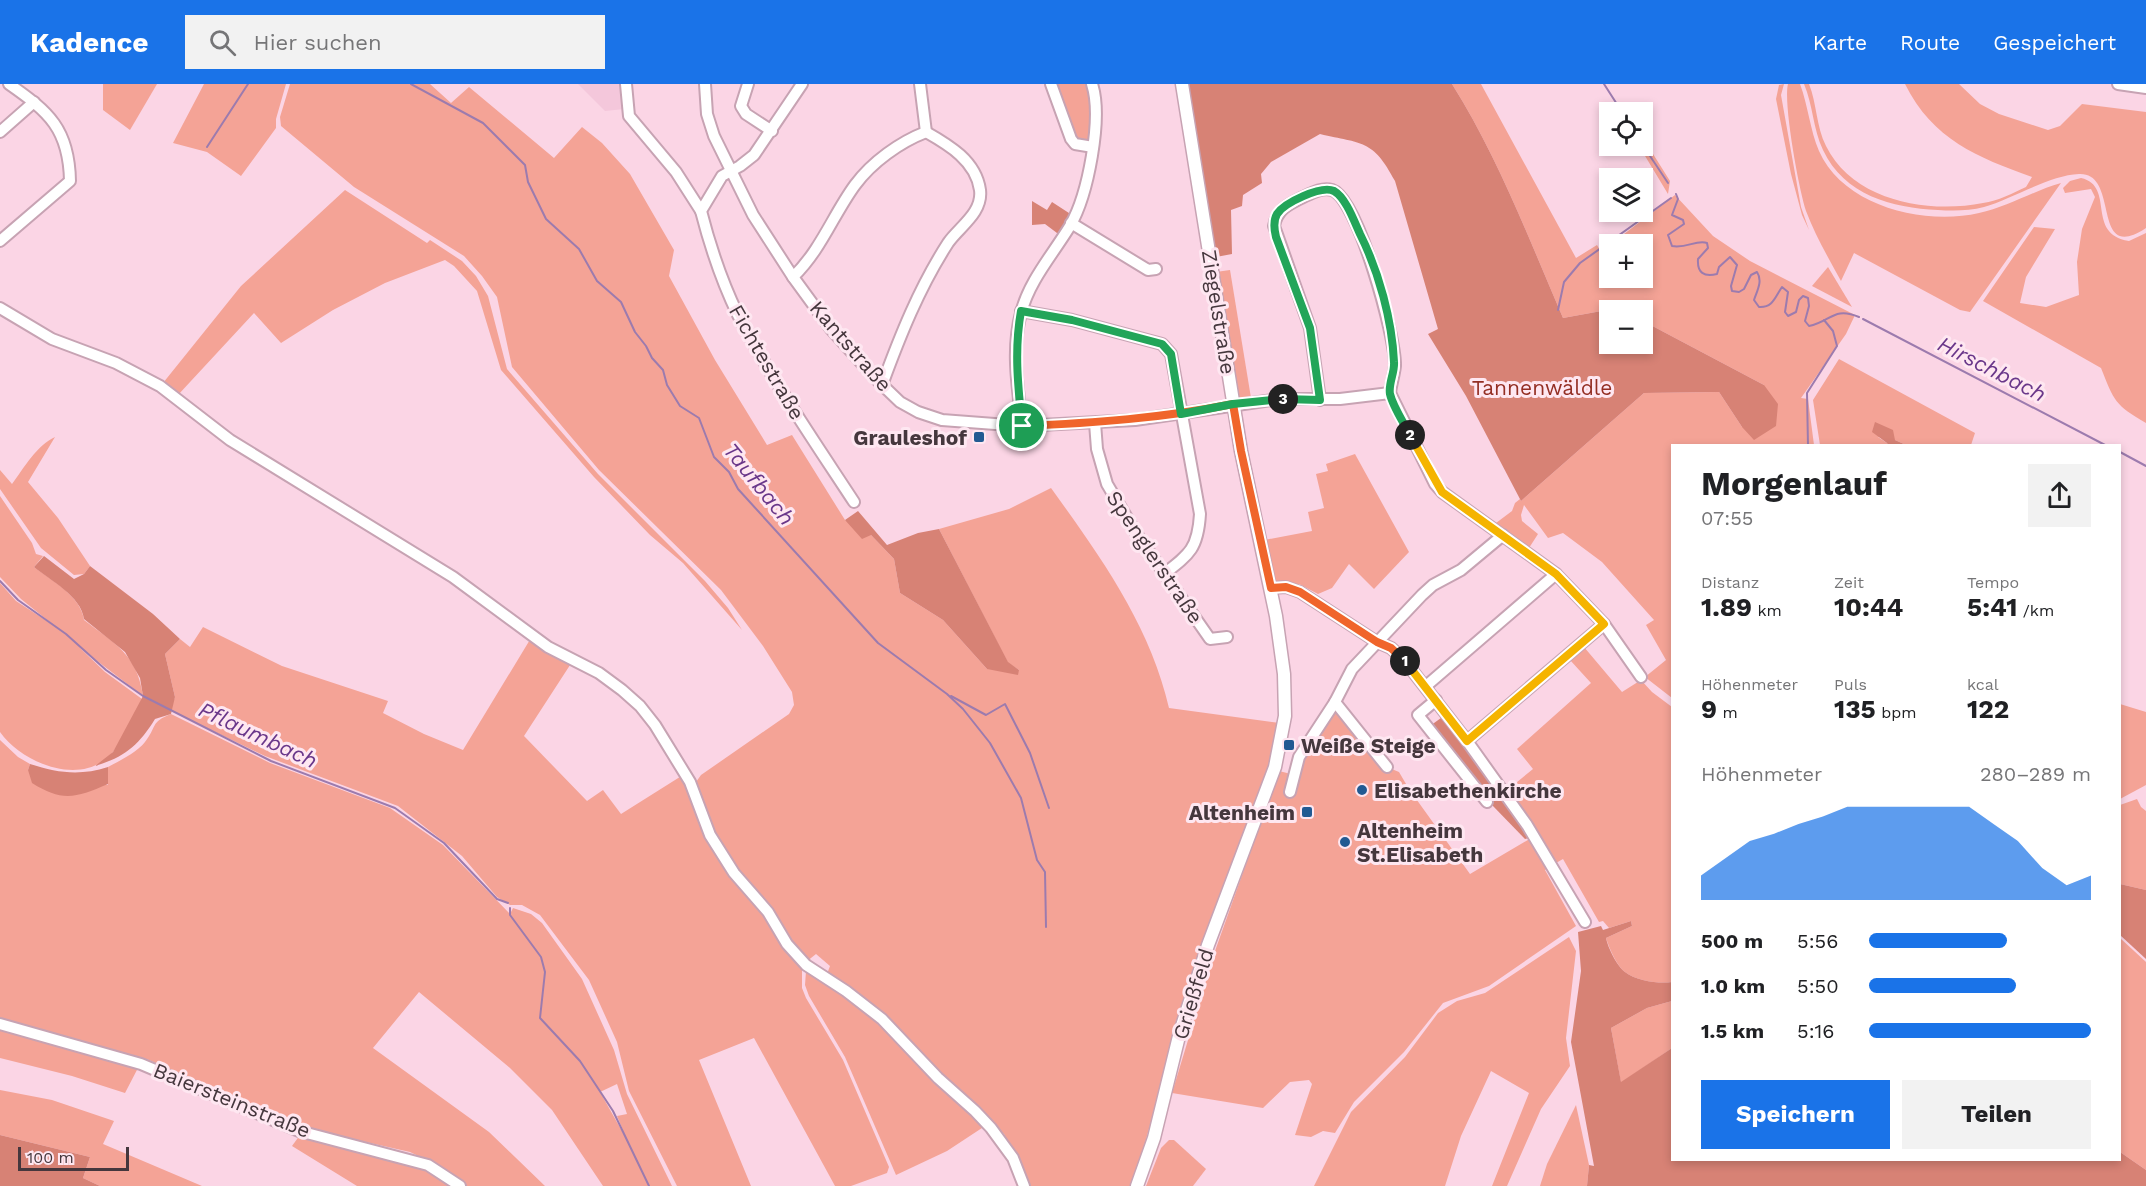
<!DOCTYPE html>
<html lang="de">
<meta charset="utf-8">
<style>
:root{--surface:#fff;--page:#f2f2f2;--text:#202124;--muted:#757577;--accent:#1a73e8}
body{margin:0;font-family:"Work Sans",sans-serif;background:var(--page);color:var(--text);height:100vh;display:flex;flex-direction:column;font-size:22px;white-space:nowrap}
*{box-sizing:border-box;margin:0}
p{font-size:20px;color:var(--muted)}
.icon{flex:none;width:33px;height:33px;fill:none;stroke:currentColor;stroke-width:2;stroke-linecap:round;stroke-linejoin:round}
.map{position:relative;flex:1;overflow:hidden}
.details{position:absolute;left:1671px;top:360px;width:450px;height:717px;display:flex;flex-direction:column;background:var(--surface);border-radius:0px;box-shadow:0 3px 9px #0003}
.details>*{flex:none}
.tools{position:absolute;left:1599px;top:18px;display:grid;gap:12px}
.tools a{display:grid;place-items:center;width:54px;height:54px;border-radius:0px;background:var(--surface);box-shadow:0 3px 9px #0003;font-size:30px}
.scale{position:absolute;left:18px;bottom:15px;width:111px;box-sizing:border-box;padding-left:6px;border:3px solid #45373d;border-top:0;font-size:16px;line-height:21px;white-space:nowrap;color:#45373d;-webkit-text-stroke:4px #fee7f1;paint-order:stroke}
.pin{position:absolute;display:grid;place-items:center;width:51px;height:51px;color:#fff;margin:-26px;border:3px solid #fff;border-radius:50%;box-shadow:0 2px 6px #0007}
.km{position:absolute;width:30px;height:30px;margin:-15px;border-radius:50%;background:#222;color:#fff;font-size:16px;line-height:30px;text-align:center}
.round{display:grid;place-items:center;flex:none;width:63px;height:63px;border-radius:0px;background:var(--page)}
.head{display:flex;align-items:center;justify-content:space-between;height:102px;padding:0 30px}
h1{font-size:33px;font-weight:700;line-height:45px}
.stats{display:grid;grid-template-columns:repeat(3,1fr);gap:9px;height:102px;padding:6px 30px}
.stats div{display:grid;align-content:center}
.stats b{font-size:26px;font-weight:700}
.stats small{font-size:16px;font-weight:400}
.stats p{font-size:16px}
.chart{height:168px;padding:12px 30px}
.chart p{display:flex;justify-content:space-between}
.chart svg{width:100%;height:108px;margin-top:6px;fill:var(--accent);opacity:.7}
.button{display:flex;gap:12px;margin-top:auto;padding:12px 30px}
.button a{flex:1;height:69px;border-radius:0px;background:var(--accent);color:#fff;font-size:24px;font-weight:700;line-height:69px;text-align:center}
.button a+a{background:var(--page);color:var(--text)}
ul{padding:0 30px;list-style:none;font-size:20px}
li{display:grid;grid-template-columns:96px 72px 1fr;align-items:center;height:45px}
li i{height:15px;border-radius:8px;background:var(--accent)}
header{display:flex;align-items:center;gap:36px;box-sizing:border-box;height:84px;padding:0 30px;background:var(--accent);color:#fff}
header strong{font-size:28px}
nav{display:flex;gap:33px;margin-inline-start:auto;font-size:21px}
.search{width:420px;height:54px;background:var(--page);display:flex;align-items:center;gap:15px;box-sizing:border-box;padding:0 21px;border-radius:0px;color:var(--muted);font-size:22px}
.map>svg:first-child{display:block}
</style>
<header>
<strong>Kadence</strong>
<div class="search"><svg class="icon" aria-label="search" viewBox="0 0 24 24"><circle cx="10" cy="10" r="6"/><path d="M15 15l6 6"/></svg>Hier suchen</div>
<nav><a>Karte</a><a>Route</a><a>Gespeichert</a></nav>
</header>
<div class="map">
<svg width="2146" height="1102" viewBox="0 0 2146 1102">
<rect width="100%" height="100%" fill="#fbd5e5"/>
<polygon fill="#f4c7db" points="578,0 624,0 624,25 605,27"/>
<g fill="#f4a396" fill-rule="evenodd">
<polygon points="103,0 157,0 130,46 103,26"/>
<polygon points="204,0 286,0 276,35 276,44 241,92 207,68 173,59"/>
<path d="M290 0H430L451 19 469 3 554 74 582 43 602 59 630 90 674 166 669 192 715 276 767 361 792 351 845 436 871 451 894 475 900 509 943 536 987 585 1019 586 1008 579 939 445 1009 425 1051 404C1100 472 1150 541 1169 624L1280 639C1263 715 1228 785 1203 858 1175 938 1158 1021 1132 1102H1031L1004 1050 936 987 914 961 827 890 830 882 816 870 806 878 728 775 696 712V698L701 691 789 630 794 621 792 608 763 562 721 506 599 386 512 283 497 213 482 192 464 172 354 103 281 42 280 33Z"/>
<polygon points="1051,0 1092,0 1093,63 1075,60"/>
<path d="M1452 0H1481L1576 174 1597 161 1601 168 1609 162 1610 194H1642V160H1611L1675 111 1713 152 1750 177 1855 231 1846 250 1801 314 1808 315 1814 361 1672 362V614L1645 593 1666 576 1646 541 1654 536 1602 478 1563 449 1548 454 1524 421 1521 431 1522 437 1538 450 1529 464 1496 439 1512 427 1515 419 1520 415 1521 417 1644 309 1719 308 1742 343 1764 301 1643 237 1642 226H1623L1618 224 1563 234C1529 155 1498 73 1452 0Z"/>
<polygon points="1784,0 1781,11 1801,123 1809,146 1802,131 1791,90 1776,15 1779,1"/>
<path d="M1788 0H1800C1808 21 1810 46 1819 67 1843 122 1924 142 1979 129 2007 123 2033 107 2061 99L1970 228 1960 226 1854 169 1841 197C1829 175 1815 151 1806 127 1799 106 1783 19 1788 0Z"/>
<path d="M1804 0H1809C1817 20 1816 42 1826 62 1853 117 1928 130 1983 119 1998 117 2013 109 2026 103L2032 93C1977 73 1933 56 1905 0H1959L1980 20 1999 30 2048 46 2060 42 2082 20 2146 28V144C2090 181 2121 88 2079 90 2050 91 2012 115 1984 123 1969 127 1953 127 1938 126 1892 124 1844 111 1823 66 1813 45 1813 21 1804 0Z"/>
<polygon points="1643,54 1670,97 1668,110 1639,62 1642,62"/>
<path d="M2081 94C2116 102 2085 150 2129 157L2146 149V339C2115 321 2114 317 2101 284L1983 217 2034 143 2055 145 2026 193 2020 219 2046 223 2079 211 2077 178 2082 145 2095 113 2091 105 2065 109 2063 104 2070 97Z"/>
<polygon points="345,106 427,159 430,156 462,177 476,192 488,212 507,285 598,390 705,497 728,524 742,546 683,479 650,451 594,393 501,286 477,207 454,182 445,176 385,199 333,226 281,259 254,229 178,311 163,299 241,202"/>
<polygon points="1828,183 1852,223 1812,202"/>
<polygon points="1230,186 1251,314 1236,316 1216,188"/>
<polygon points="1839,275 1975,349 1971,361 1906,361 1895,356 1878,353 1887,359 1888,361 1820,361 1813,316"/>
<path d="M55 353 28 398 58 434 90 482 84 490 74 491 41 464 0 405V386L12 400C24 384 37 361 55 353Z"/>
<polygon points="1355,370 1409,468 1374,505 1349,480 1332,504 1318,510 1299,500 1273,502 1264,456 1312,447 1308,428 1324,424 1316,390 1328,387 1326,380"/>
<path d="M0 412 32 459 36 470 43 472 34 483C52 497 81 512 84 536 115 560 137 570 143 612L79 563 105 588 142 615C133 632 125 653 113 668 83 704 23 680 0 648V499L16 517 56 543 21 515 0 493Z"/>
<polygon points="203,543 282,582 388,617 383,629 424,650 463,666 531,554 572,578 524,652 587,717 603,706 621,730 683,691 711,757 802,883 802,904 806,914 843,976 889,1083 887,1089 851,1102 835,1102 754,954 699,976 751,1102 677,1102 629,1007 617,958 589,896 540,831 522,821 510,821 497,813 462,772 398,722 265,672 170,626 175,613 165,570 180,555 190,563"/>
<path d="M1584 563 1622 608 1641 596 1652 608 1672 623V898C1660 900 1636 897 1625 888 1617 882 1609 864 1606 854L1632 842 1631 837 1609 844 1603 837 1599 838 1563 775 1556 779 1508 709 1511 703 1533 685 1517 665 1591 599 1570 576Z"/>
<polygon points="2120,620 2146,628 2146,701 2120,715"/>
<polygon points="1335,623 1387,683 1399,688 1409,705 1470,790 1533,753 1551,782 1545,786 1576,842 1489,902 1443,919 1404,968 1354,1018 1335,1049 1323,1047 1311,1053 1295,1051 1312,1000 1309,996 1290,998 1263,1024 1172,1009 1215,867 1279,687 1291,690"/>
<path d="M171 630 270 679 390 724 443 761 510 830 513 824 531 830 542 839 582 895 614 966 627 1010 672 1102H603L552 1026 510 984 419 908 373 964 489 1048 545 1102H464L445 1085 410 1068 300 1043 149 976 0 937V656L18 673 30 680 28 686 108 701V683C121 676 136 669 145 658 157 643 150 638 171 630ZM617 1000 627 1030 617 1032 627 1056 600 1008Z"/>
<polygon points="2137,715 2141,723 2146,727 2146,806 2120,800 2120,721"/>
<polygon points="1569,853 1576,867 1566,954 1570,982 1541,1025 1507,1102 1492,1102 1529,1009 1491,987 1461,1052 1445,1102 1314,1102 1351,1028 1405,973 1438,929 1457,917 1485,909"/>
<polygon points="2120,854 2146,878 2146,1086 2120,1068"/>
<polygon points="806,887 879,935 985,1042 947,1067 896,1091 845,973 809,912 805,901"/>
<polygon points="1672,917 1672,964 1621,999 1611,944 1647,924"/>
<polygon points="0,943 139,982 125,1009 72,992 0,974"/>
<polygon points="0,1006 52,1016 114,1037 103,1060 202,1102 100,1102 83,1094 90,1073 0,1051"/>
<polygon points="1576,1021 1589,1081 1587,1102 1540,1102 1547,1080"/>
<polygon points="300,1051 418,1079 455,1102 357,1102 292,1062"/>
<polygon points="1169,1056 1174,1056 1206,1085 1193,1102 1146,1102 1161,1064"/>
</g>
<g fill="#d78275">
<path d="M1186 0H1452C1498 73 1529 155 1563 234L1618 224 1623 226H1610V260H1642L1643 237 1764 301 1778 320 1776 342 1754 356 1742 343 1719 308 1644 309 1521 417 1466 312 1428 250 1438 245 1395 97C1373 55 1362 60 1320 50L1271 78 1261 90 1262 99 1243 111 1242 122 1231 126 1232 170 1216 173Z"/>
<polygon points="1032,117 1047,126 1052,118 1072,131 1061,152 1045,140 1032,141"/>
<polygon points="1875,338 1893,346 1895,356 1906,361 1888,361 1887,359 1872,348"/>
<polygon points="858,427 887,461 918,449 939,445 1008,578 1019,586 1018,591 987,585 943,536 900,509 894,475 871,451 862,455 845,436"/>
<path d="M44 472 74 495 84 490 90 482 153 530 180 555 165 570 175 613 171 630 155 635C139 661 125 673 95 682L113 668 143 612 140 594 125 568 84 535C81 512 51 497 34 483Z"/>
<polygon points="1445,631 1533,753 1525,755 1492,721 1430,642"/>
<path d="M30 680C58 689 80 692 108 683V700C76 714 62 718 32 699L28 686Z"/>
<polygon points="2120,800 2146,806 2146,875 2120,851"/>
<path d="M1631 837 1632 842 1606 854C1608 864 1617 882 1625 888 1636 897 1660 900 1672 898V917L1647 924 1611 944 1621 998 1672 964V1076H2120V1068L2146 1086V1102H1587L1589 1081 1594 1082 1571 958 1581 887 1578 848 1601 842 1603 846Z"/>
<polygon points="0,1051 90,1073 83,1094 100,1102 0,1102"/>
</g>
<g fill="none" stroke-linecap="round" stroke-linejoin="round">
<g stroke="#9c7bae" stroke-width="2">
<polyline points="411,0 483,39 525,81 528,98 546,135 579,165 597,197 621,218 635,248 646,262 652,274 663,286 667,301 680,322 699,334 714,373 729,388 738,405 878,559 947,610 963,625 990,659 1021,714 1037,776 1045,788 1046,843"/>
<polyline points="1604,0 1622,28"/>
<polyline points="1642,60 1668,99"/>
<polyline points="207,63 248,0"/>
<path d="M1676 110 1678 115 1672 131 1683 136 1684 140 1668 151 1672 162C1686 165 1697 155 1707 159L1708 164 1698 175C1697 189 1704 193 1717 190L1719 183 1730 173 1737 181 1731 202 1732 207 1739 208 1744 205 1751 191 1757 188C1763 197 1757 207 1754 216L1759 223C1773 224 1775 213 1782 203L1788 208 1785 228 1788 232 1796 228 1799 216 1803 212 1808 214 1809 222 1805 237 1809 242C1831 238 1833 222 1859 233"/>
<polyline points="1558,226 1564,198 1580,179 1671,114"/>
<polyline points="1863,235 2107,362"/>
<polyline points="1808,362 1807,309 1837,262 1833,247 1824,236"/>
<polyline points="2120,368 2146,382"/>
<polyline points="0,497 18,516 66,550 106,586 143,612 271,677 395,724 444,759 497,815 508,819"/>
<polyline points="951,612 986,631 1005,620 1030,669 1049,724"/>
<polyline points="510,824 510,831 541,873 545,888 540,934 580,977 613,1027 649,1102"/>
</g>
<defs>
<g id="minor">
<polyline points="626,0 629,32 676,88 701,127"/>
<polyline points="705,0 707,30 714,52 753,131 793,193 831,245 875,294 900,318 918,328 942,336 1022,342 1135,336 1279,315 1340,315 1390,309 1435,400 1442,408 1556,490 1604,540 1641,593"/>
<polyline points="748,0 741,22 746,30 772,47"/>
<path d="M802 0 754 71 740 82 722 92 701 127C710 162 722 198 738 231 772 296 814 357 854 418"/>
<polyline points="920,0 926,48"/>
<polyline points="1051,0 1071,55 1075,60 1093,63"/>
<polyline points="2118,0 2146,4"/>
<polyline points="0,48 34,18"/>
<polyline points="1071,139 1148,186 1156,185"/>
<path d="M0 157 70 97C69 45 49 28 9 0"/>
<path d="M793 193C821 166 833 131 855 101 872 78 900 58 926 48"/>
<polyline points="0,224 52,255 116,279 160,302 230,356 453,493 548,563 599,589 622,606 640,622 655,641 690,698 710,751 734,789 768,828 787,860 806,881 846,907 882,935 938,994 975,1027 991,1044 1013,1074 1024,1102"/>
<path d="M1021 227 1072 236 1162 260 1171 270 1200 430C1198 464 1190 470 1164 490"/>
<path d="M882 301C900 252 919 204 948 159 959 143 983 129 980 106 976 77 949 61 926 48"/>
<path d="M1320 316 1310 244 1274 142C1277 126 1287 121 1301 114 1310 110 1321 103 1332 106 1358 114 1396 254 1395 282 1394 291 1391 300 1390 309"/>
<polyline points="1095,339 1097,365 1107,400 1136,449 1210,555 1227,553"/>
<path d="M1022 342C1018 304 1011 266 1021 229 1029 197 1053 170 1070 142 1088 111 1103 34 1092 0"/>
<polyline points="1271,504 1286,503 1300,508 1377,558 1391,564 1404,576 1467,657 1527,741 1585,838"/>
<polyline points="1426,602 1556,490"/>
<polyline points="1436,616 1418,631 1487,718"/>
<polyline points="1335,618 1387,683"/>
<polyline points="1467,657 1604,540"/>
<polyline points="1290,708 1299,673 1335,618 1352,585 1422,511 1433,501 1461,486 1503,451"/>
<polyline points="0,940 141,980 299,1047 428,1081 460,1102"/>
</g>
<polyline id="major" points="1137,1102 1154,1054 1180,948 1208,861 1275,683 1285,632 1284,590 1276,532 1241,367 1182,0"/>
</defs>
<use href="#minor" stroke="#c7a3b3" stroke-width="14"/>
<use href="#major" stroke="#c7a3b3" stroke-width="15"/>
<use href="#minor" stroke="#fff" stroke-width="10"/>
<use href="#major" stroke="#fff" stroke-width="12"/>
</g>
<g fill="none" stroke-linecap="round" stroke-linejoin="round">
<defs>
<path id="split-1" d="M1022 342C1094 339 1163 334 1233 320L1241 367 1271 504 1286 503 1300 508 1377 558 1391 564 1405 577"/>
<polyline id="split-2" points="1405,577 1467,657 1604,540 1556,490 1442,408 1410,351"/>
<path id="split-3" d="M1283 315 1320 316 1310 244 1276 153C1274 145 1273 137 1277 130 1284 119 1321 101 1334 107 1346 114 1354 137 1360 150 1379 188 1392 236 1394 278 1395 288 1388 300 1390 310 1393 323 1404 339 1410 351"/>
<path id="split-4" d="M1022 342C1018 302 1014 266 1021 227L1072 236 1162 260 1171 270 1181 330 1233 320 1283 315"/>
</defs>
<use href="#split-1" stroke="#fff" stroke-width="12"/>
<use href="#split-2" stroke="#fff" stroke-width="12"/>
<use href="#split-3" stroke="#fff" stroke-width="12"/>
<use href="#split-4" stroke="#fff" stroke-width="12"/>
<use href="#split-1" stroke="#f0652b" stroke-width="8"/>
<use href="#split-2" stroke="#f5b400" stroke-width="8"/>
<use href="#split-3" stroke="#22a559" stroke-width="8"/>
<use href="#split-4" stroke="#22a559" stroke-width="8"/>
</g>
<g fill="#225a92" stroke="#fee7f1" stroke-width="2">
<rect x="973" y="347" width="12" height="12" rx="3"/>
<rect x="1283" y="655" width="12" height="12" rx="3"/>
<circle cx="1362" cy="706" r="6"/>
<rect x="1301" y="722" width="12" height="12" rx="3"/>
<circle cx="1345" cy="758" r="6"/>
</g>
<g text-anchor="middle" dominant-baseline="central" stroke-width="6" stroke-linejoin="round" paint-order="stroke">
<g font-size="21" fill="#45373d" stroke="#fee7f1">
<text transform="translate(1219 228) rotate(81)">Ziegelstraße</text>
<text transform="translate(851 262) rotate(49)">Kantstraße</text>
<text transform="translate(767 278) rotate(60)">Fichtestraße</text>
<text transform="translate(1155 473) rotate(56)">Spenglerstraße</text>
<text transform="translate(1193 910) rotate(-73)">Grießfeld</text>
<text transform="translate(232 1016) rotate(22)">Baiersteinstraße</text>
</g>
<g font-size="21" fill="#942f24" stroke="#fee7f1">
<text x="1542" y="303">Tannenwäldle</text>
</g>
<g font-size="21" font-weight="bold" fill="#45373d" stroke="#fee7f1" text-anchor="start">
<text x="967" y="353" text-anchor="end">Grauleshof</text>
<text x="1301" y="661">Weiße Steige</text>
<text x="1374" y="706">Elisabethenkirche</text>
<text x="1295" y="728" text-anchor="end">Altenheim</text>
<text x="1357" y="746">Altenheim<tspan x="1357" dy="24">St.Elisabeth</tspan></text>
</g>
<g font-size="22" font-style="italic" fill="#6a378a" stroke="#fee7f1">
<text transform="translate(1992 285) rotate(27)">Hirschbach</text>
<text transform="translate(759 400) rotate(51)">Taufbach</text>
<text transform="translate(258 651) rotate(25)">Pflaumbach</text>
</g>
</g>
</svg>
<div class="tools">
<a><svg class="icon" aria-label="locate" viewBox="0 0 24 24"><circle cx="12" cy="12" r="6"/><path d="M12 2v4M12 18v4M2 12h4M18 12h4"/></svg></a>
<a><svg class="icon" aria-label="layers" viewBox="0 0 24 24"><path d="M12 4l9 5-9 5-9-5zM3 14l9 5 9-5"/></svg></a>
<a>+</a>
<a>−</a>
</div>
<div class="scale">100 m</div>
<div class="pin" style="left:1022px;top:342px;background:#1e9e55"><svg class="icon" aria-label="arrive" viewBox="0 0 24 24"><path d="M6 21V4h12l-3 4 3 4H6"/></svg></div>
<b class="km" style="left:1405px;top:577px">1</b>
<b class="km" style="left:1410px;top:351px">2</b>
<b class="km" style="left:1283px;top:315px">3</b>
<section class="details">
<div class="head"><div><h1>Morgenlauf</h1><p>07:55</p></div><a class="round"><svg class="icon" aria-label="share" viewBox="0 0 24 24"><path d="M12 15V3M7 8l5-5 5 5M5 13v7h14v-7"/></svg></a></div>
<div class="stats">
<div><p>Distanz</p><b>1.89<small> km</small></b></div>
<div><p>Zeit</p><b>10:44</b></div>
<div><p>Tempo</p><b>5:41<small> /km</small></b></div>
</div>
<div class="stats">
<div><p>Höhenmeter</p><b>9<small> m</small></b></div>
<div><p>Puls</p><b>135<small> bpm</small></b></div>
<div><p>kcal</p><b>122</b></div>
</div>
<div class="chart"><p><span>Höhenmeter</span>280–289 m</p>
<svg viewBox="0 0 160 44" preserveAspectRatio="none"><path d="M0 44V34L10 27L20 20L30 17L40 13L50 10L60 6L70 6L80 6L90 6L100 6L110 6L120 13L130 20L140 31L150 38L160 34V44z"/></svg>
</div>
<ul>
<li><b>500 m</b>5:56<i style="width:62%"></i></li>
<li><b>1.0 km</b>5:50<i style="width:66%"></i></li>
<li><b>1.5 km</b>5:16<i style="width:100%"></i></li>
</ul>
<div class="button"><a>Speichern</a><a>Teilen</a></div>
</section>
</div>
